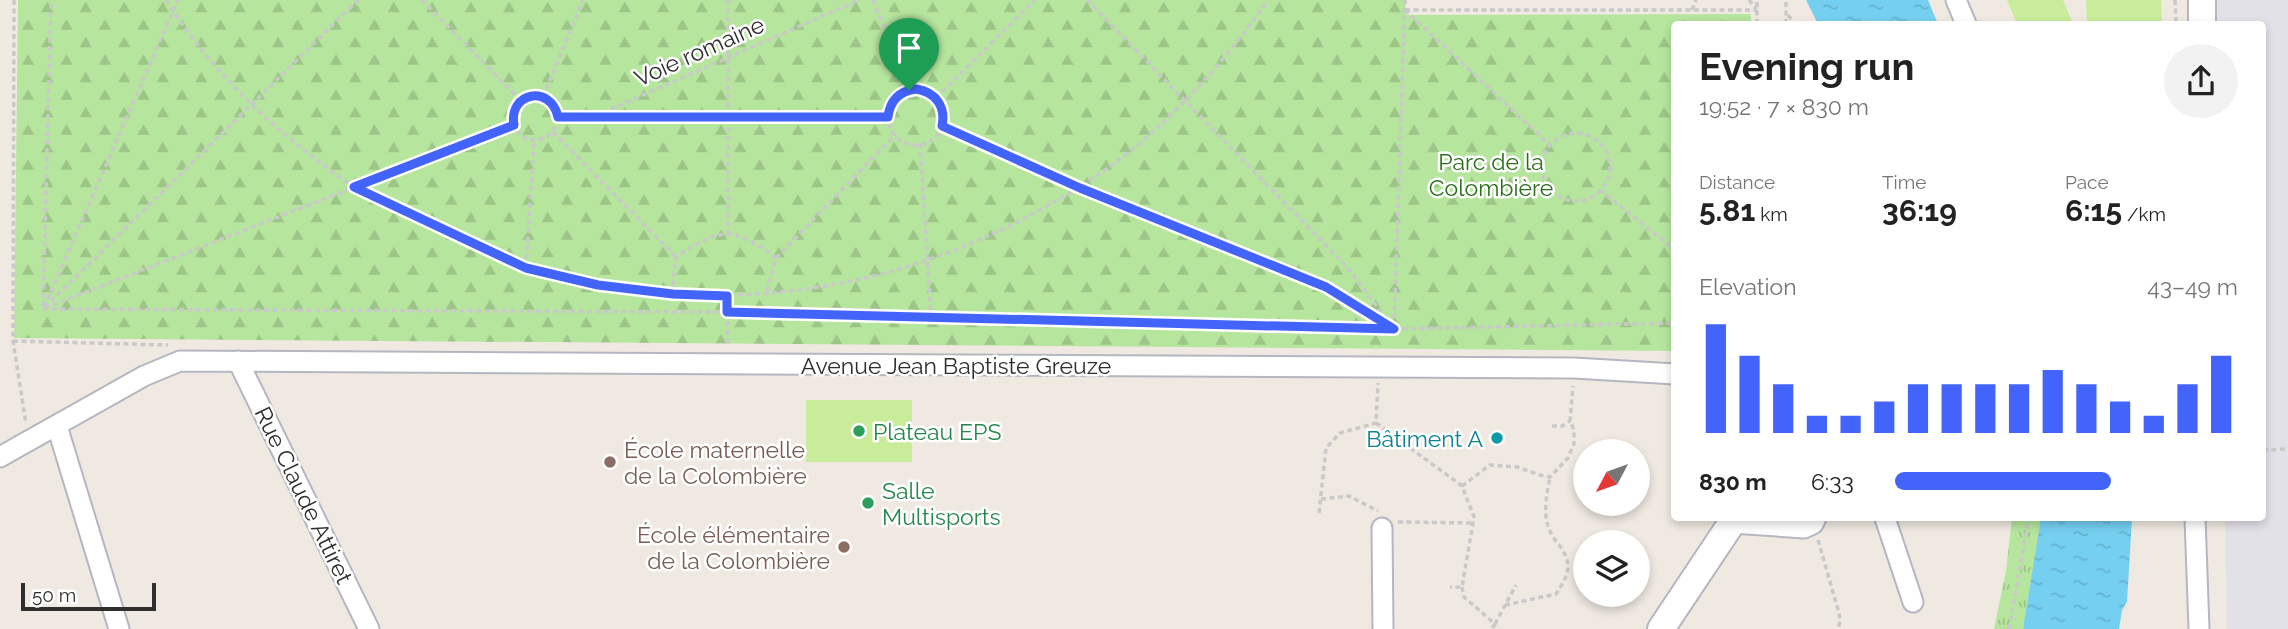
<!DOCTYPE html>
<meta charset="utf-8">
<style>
:root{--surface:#fff;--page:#f2f2f2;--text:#222;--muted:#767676;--accent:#4264fb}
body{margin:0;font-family:Raleway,sans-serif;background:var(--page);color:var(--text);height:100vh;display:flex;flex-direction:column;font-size:26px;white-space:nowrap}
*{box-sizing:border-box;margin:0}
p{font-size:23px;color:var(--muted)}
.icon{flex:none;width:38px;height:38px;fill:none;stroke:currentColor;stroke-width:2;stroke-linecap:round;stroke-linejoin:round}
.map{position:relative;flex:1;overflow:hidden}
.side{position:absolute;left:1671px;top:21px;width:595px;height:500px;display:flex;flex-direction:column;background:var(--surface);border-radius:7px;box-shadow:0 4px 10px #0003}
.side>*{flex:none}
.needle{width:46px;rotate:229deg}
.fabs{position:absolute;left:1573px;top:439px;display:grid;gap:14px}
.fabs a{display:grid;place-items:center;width:77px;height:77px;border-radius:50%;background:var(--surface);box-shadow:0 4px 10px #0003;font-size:35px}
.scale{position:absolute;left:21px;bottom:18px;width:135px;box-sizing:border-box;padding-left:7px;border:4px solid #2e2e2e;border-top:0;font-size:19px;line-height:24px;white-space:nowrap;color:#2e2e2e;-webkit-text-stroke:5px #fff;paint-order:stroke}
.pin{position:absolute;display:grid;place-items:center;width:60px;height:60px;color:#fff;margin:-72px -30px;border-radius:50% 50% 50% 0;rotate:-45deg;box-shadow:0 0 7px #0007}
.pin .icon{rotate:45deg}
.round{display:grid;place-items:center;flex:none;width:74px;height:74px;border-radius:37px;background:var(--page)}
.headline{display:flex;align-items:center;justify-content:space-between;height:119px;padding:0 28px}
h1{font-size:38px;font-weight:700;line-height:52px}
.figures{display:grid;grid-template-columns:repeat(3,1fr);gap:10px;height:119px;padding:7px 28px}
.figures div{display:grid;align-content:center}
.figures b{font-size:30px;font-weight:700}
.figures small{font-size:19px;font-weight:400}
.figures p{font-size:19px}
.chart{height:196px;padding:14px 28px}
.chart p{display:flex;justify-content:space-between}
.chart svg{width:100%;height:126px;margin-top:7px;stroke:var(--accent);stroke-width:6}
ul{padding:0 28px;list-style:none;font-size:23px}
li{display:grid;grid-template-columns:112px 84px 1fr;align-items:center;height:52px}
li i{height:18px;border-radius:9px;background:var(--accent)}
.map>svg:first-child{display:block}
</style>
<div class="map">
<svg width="2288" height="629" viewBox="0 0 2288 629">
<defs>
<pattern id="grass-tufts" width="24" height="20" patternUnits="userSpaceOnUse" patternTransform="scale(1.75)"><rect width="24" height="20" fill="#b6e59e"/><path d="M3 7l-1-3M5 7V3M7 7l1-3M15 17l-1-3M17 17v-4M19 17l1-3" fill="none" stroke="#9dc588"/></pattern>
<pattern id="forest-firs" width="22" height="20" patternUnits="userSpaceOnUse" patternTransform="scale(1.75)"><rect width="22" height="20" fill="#b6e59e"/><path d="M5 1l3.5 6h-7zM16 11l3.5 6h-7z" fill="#9dc588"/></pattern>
<pattern id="water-ripples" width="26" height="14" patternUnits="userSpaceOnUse" patternTransform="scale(1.75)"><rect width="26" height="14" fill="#75cff0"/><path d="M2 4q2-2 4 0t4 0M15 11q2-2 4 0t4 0" fill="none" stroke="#66b2ce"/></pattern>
</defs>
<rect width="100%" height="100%" fill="#efe9e1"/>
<polygon fill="#e3e1e8" points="2215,0 2288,0 2288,629 2227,629 2225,518 2263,518 2263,24 2216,24"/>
<polygon fill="url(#grass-tufts)" points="2012,518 2041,518 2041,523 2023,629 1994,629 2006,571"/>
<polygon fill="url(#forest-firs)" points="18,0 1405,0 1406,15 1751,14 1751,24 1675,24 1675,351 14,338"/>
<g fill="#c9ec9a">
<polygon points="2007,0 2063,0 2073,24 2017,24"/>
<polygon points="2086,0 2161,0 2162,24 2087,24"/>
<rect x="806" y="400" width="106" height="62"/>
</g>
<g fill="url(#water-ripples)">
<polygon points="1806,0 1928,0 1938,24 1818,24"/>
<polygon points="2041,518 2132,518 2127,602 2122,610 2119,629 2023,629"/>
</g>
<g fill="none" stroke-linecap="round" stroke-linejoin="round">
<defs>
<g id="street">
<polyline points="1956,0 1966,24"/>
<polyline points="238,361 369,629"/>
<polyline points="57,426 119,629"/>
<polyline points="0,457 144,376 180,361 1574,368 1675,374"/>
<polyline points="1885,518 1913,602"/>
<polyline points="2195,518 2199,629"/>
<polyline points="1732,523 1804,528 1813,524 1816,518"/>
<polyline points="1382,528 1383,629"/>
</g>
<g id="secondary">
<polyline points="2202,0 2202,24"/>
<polyline points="1661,629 1735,518"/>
</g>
</defs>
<use href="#street" stroke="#b4b7c1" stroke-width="23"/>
<use href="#secondary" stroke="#b4b7c1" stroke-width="30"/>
<g stroke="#c9c9c9" stroke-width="3.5" stroke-dasharray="5 3.5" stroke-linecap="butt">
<polyline points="14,0 13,341 26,424"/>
<path d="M166 0C206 64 263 120 323 165 334 172 344 181 355 188 380 201 407 212 432 224 463 238 496 257 527 268 562 279 600 285 636 290 779 308 920 278 1045 207 1078 189 1109 169 1138 145 1188 102 1230 54 1268 0"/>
<polyline points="422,0 521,101"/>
<polyline points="728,0 728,233"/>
<polyline points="873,0 909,90"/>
<polyline points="1087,0 1346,266 1393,327"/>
<polyline points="1749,0 1756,9"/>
<polyline points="2175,0 2176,24"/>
<polyline points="1405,10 1757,10"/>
<polyline points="1405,10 1550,145"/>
<polyline points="1692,10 1696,0"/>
<polyline points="1788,15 1795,24"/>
<polyline points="1757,24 1757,0"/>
<polyline points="1786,24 1786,0"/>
<circle cx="916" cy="117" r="28"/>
<circle cx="535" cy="118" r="22"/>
<polyline points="543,97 583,0"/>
<polyline points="936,98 1035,0"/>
<polyline points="595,116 859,0"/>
<polyline points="558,117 888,117"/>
<polyline points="942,126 1080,188 1326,287 1392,328"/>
<polyline points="553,132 676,257"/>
<circle cx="1576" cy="167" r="34"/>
<polyline points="920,144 931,316"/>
<polyline points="1600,190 1675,250"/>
<polyline points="776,258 895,135"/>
<polyline points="526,267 534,140"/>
<path d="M672 294 676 257C721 227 733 226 776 258L766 294"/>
<polyline points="727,296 728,346"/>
<polyline points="43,306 51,0"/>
<polyline points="44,307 178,0"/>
<polyline points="45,307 358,0"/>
<polyline points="45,308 514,125"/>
<polyline points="43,309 727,312 1394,329 1675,323"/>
<polyline points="1394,327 1405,0"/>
<polyline points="13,341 168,345"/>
<polyline points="1376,423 1462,486 1474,517 1462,587 1450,587"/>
<polyline points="1552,426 1562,426 1570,421"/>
<polyline points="2263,450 2288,449"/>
<polyline points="1462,486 1490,465 1517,467 1540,475 1550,477 1568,458 1574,444 1574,430 1570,421 1573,386"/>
<polyline points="1321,499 1349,496 1378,511"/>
<polyline points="1319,513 1326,448 1340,433 1376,423 1378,383"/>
<polyline points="1398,522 1473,523"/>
<polyline points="1818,540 1839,613 1840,621 1838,629"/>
<polyline points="1462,587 1464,597 1495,624 1492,629"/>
<path d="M1505 605 1556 594C1568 575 1574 565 1559 545 1556 541 1552 536 1550 531 1542 514 1547 494 1550 477"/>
<polyline points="1495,624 1516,585"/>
<polyline points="2009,629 2027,527 2026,518"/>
</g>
<use href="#street" stroke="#fff" stroke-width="19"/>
<use href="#secondary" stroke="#fff" stroke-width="26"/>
</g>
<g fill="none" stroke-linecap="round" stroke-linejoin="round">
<defs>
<path id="route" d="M916 89C936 92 946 107 942 126L1080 188 1326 287 1394 329 727 312V296L673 294 598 285 526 268 354 187 514 125C508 92 551 84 558 117H888C890 100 900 91 916 89Z"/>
</defs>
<use href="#route" stroke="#fff" stroke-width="14"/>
<use href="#route" stroke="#4264fb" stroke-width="9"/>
</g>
<g fill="#2e9e5b" stroke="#fff" stroke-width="2.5">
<circle cx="859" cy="431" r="7"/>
<circle cx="868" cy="503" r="7"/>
</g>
<circle fill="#0f9aa8" stroke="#fff" stroke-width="2.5" cx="1497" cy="438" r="7"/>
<g fill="#8d6e63" stroke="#fff" stroke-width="2.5">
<circle cx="610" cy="462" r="7"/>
<circle cx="844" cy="547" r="7"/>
</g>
<g text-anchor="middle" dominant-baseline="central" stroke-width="5" stroke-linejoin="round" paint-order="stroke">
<g font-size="23" fill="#2e2e2e" stroke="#fff">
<text transform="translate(699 51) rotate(-24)">Voie romaine</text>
<text x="956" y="365">Avenue Jean Baptiste Greuze</text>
<text transform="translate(304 495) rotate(64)">Rue Claude Attiret</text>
</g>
<g font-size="23" fill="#2c6e1b" stroke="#fff">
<text x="1491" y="161">Parc de la<tspan x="1491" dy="26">Colombière</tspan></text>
</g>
<g font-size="23" fill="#27864d" stroke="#fff" text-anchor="start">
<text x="873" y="431">Plateau EPS</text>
<text x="882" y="490">Salle<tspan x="882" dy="26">Multisports</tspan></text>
</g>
<g font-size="23" fill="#0d838f" stroke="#fff" text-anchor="end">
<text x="1483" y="438">Bâtiment A</text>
</g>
<g font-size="23" fill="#785e54" stroke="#fff" text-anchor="start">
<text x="624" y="449">École maternelle<tspan x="624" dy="26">de la Colombière</tspan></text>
<text x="830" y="534" text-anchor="end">École élémentaire<tspan x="830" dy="26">de la Colombière</tspan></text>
</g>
</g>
</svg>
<div class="fabs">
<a><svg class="needle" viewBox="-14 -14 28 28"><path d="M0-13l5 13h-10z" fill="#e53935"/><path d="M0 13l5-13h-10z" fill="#767676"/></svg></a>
<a><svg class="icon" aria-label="layers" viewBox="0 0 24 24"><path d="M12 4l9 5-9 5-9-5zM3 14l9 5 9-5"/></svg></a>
</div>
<div class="scale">50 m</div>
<div class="pin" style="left:909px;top:90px;background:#1e9e55"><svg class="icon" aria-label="arrive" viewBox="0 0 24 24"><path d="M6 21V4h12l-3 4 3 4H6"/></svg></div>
<section class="side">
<div class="headline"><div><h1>Evening run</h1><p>19:52 · 7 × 830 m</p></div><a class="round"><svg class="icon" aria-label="share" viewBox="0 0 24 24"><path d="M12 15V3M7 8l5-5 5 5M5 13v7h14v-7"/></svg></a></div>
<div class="figures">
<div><p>Distance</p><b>5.81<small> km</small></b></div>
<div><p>Time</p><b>36:19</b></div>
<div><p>Pace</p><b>6:15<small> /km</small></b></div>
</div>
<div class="chart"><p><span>Elevation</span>43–49 m</p>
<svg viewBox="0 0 160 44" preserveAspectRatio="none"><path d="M5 44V6M15 44V17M25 44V27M35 44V38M45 44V38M55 44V33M65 44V27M75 44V27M85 44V27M95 44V27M105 44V22M115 44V27M125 44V33M135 44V38M145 44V27M155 44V17"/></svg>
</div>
<ul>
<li><b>830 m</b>6:33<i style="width:63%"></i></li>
</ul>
</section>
</div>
